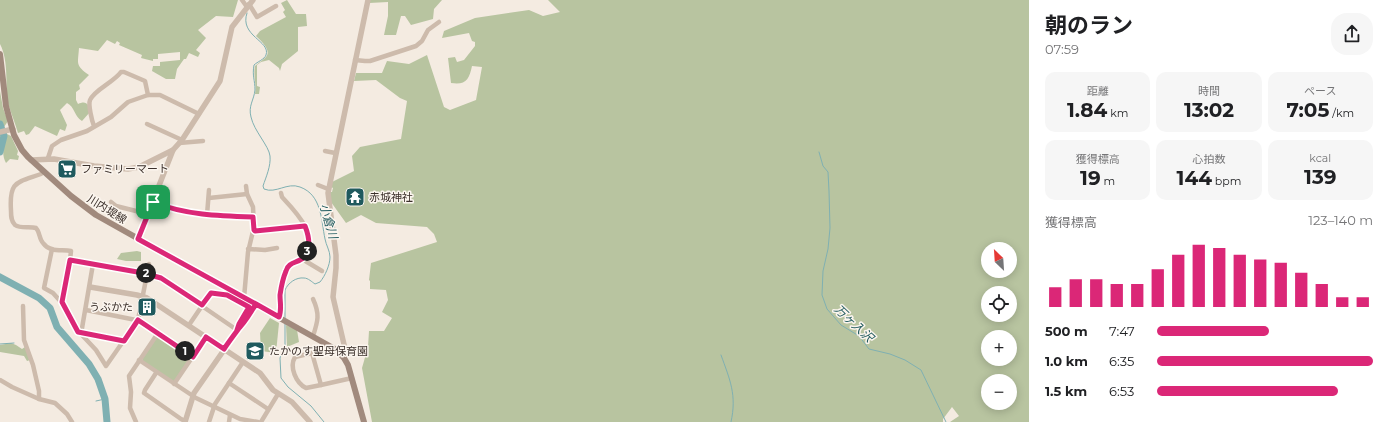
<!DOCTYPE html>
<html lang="ja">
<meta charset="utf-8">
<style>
:root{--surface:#fff;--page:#f6f6f6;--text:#202124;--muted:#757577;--accent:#db2777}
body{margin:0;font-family:Montserrat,"Noto Sans JP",sans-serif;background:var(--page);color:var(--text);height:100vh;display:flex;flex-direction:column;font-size:15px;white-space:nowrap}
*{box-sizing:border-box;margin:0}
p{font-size:13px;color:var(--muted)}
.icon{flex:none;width:22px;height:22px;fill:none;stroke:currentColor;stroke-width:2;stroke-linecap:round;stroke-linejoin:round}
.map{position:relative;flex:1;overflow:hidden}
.sheet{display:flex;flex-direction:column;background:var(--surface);width:360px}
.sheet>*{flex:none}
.needle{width:26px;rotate:335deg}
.buttons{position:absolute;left:981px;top:242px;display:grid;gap:8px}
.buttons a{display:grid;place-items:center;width:36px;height:36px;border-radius:50%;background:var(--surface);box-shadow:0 2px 10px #0003;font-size:20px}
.pin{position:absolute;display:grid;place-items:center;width:34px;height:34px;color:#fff;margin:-17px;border-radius:8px;box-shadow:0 2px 6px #0006}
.km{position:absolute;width:20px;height:20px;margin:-10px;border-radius:50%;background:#222;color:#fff;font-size:11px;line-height:20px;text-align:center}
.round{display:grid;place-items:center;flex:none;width:42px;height:42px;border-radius:16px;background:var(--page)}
.summary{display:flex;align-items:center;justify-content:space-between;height:68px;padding:0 16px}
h1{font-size:22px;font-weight:700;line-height:30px}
.figures{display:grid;grid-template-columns:repeat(3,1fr);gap:6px;height:68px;padding:4px 16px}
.figures div{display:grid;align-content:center;border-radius:10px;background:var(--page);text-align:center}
.figures b{font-size:20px;font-weight:700}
.figures small{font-size:11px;font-weight:400}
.figures p{font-size:11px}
.chart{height:112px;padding:8px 16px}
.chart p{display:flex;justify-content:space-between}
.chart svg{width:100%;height:72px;margin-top:4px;stroke:var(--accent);stroke-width:6}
ul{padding:0 16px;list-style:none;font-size:13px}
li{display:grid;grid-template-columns:64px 48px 1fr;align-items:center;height:30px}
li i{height:10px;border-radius:5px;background:var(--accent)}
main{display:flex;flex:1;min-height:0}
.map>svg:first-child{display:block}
</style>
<main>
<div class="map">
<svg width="1029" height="422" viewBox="0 0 1029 422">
<rect width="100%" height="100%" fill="#f4ebe1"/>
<g fill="#b8c4a0" fill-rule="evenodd">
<path d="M0 0H238L233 17 216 16 198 30 206 38 196 50 200 53 198 57 189 53 186 59H184L177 69 175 79H166L152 71 153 66H160V62L180 60V52L158 54V59H153V61L141 58 142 55 119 45 120 43 117 41 115 44 107 40 98 51 79 48C78 64 75 65 89 75L79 85 80 89 76 92V100L78 104C86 100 89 104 90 112L82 121C74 116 75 107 67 103L60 110 67 125 65 131 60 129 57 136 35 126 29 134 26 135 24 131 18 133C15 123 11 113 8 103 5 84 9 61 0 44Z"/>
<path d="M287 0 296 14H306L307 26 298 27V51L282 64 280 71 279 68 269 60 261 62 257 65V86L260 87 259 94H255C257 85 253 76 255 66 258 63 262 61 265 58 273 51 261 41 256 36L260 31 286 17 283 12 285 10 281 3Z"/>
<polygon points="370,0 442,0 434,9 433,19 411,25 405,16 401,16 396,35 384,35 388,16 388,2 369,3"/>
<path d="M548 0H1029V422H950L959 416 952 407 943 419V422H372L362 368 368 347 369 331H384L392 318 382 312 388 300 386 290 370 289V281L369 280 371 263 437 242 434 234 427 227 376 223 361 215 346 223 331 202 330 192H332L333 188 331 187 332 182 354 171 352 156 360 147 401 139 407 101 400 98 376 80 354 81 356 73H382L387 61 409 64 427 55 444 107 450 110 476 100 482 67 472 66C469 80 466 85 451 83L448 58 455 57 457 62 464 60 475 46V42L472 41 469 33 442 38 444 31 475 18 529 10 543 16 560 12ZM988 249H1010V271H988ZM988 293H1010V315H988ZM988 337H1010V359H988ZM988 381H1010V403H988Z"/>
<path d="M0 91 3 108 8 121 4 127 7 134 11 136 18 151 17 155 19 156 18 160 10 159 6 163C2 156 3 148 5 141L1 140 0 143Z"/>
<polygon points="137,251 141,252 141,261 126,261 117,259 121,253"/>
<polygon points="270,318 279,323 276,353 261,351 260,333"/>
<polygon points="286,325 297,330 299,342 287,347"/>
<polygon points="157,336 160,336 189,356 189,359 175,381 172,381 143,361 142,358"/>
<polygon points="11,343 16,345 22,349 25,347 30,360 27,361 24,356 0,352 0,345"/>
</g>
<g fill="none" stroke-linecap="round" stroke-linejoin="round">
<g stroke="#7fb0b2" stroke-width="1">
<path d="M247 13C239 36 271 41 266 55 265 59 257 62 254 65 252 76 255 80 255 90 254 100 248 106 251 117 254 131 269 146 270 156 271 166 266 177 263 186L264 189C276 194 287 182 300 187 322 195 321 220 325 239 326 245 330 251 330 257 330 265 325 276 320 282L315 284C312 282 308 278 304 278 296 277 288 283 285 290V318"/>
<polyline points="819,152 823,166 828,172 829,191 830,228 828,249 823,271 822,295 827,309 841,325 859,336 869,349 890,354 905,360 921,370 946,422"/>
<polyline points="285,324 285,345 280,358 281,378 288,387 311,406 324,422"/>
<polyline points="0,344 14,343"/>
<path d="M721 355C730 380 737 395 731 422"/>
<polyline points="96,401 105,399"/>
</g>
<g stroke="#7fb0b2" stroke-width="7">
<polyline points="0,124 4,136 0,152"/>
<polyline points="0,277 39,298 50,308 57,327 89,364 98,379 105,399 107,422"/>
</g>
<g stroke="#cdbbac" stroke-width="4.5">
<polyline points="242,0 247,7"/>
<polyline points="249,4 257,17 276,6"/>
<polyline points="355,60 365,61 370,61 416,46 422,41 428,30 439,22"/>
<polyline points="147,124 182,140"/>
<path d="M94 126C92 121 88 105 90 100 94 90 114 82 121 72H124L145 81 148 95"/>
<polyline points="179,143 203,141"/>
<polyline points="325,151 335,153"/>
<polyline points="48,158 52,146 61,140 87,131 111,117 128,102 148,95 160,95 199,114"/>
<path d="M44 171 41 174C16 183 9 181 11 211 11 216 11 221 15 225 21 229 30 226 36 228 40 232 39 239 43 243 50 253 62 249 71 251L70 260 62 303"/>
<polyline points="318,185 328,189"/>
<polyline points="209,198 247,194"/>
<polyline points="111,202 116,206 148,214"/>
<path d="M153 202C185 215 219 216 253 217"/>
<polyline points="207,215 209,190"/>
<polyline points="254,230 305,226"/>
<polyline points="52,249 44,288 53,293 62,303 76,330 81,334 96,350 106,366 138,320 149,264"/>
<polyline points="248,249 265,250 277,248"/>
<polyline points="302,259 322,271"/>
<polyline points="70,260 143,273 161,278 237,330 238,326"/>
<polyline points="244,298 248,252 254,227 253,207 247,194 246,186"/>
<polyline points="23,306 24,340 33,365 39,391 39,399"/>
<polyline points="86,310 141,321 193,357"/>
<path d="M279 317C284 303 277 276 290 264 294 262 298 261 302 259 321 237 297 213 282 197L281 193"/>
<path d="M189 325 210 294C222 289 237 300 248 306L249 307 247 313"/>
<polyline points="81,334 93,264"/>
<polyline points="81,334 124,341"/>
<path d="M313 336C318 321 320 314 313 299"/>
<path d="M312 353 321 385 306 388C296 383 289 367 295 357Z"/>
<polyline points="139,360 196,398 240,419 258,422"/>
<polyline points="156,373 145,390 144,393 181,419 185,421"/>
<polyline points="0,380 12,387 39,399 55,403 67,414 72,422"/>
<polyline points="229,383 268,409"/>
<polyline points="174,384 206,337"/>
<polyline points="321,385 352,378"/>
<polyline points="136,422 130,408 131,392 129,376 158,333"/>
<polyline points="209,422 215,404 243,362"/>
<polyline points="229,422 230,415"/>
<polyline points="261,422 278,394"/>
</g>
<g stroke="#cdbbac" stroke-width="5.5">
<polyline points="0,132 13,129"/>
<polyline points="31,160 54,159 94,166 128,169 139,167 173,150 182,140 220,81 232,27 253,0"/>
<polyline points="138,239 173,150"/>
<polyline points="90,287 137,295 147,298 260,373 273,390 292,402 310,422"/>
<polyline points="344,358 346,353 333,297 336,268 336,255 328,193 368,0"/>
<polyline points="185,422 194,393 256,304"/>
</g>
<polyline stroke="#a18a7d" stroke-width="6" points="0,54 6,106 14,135 22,150 28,157 71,196 96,215 335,349 344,358 348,365 364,422"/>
</g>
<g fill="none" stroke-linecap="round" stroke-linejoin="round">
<defs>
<path id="route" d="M153 202 138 239 256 304C246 320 234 334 224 349L206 337 193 357 138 320 124 341 78 332 62 302 70 260 143 273 161 278 202 305 211 293 227 295 249 307 239 324 237 330C245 323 250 313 256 304L279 317C282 310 280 303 280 295 281 288 283 278 286 271 288 263 295 263 300 260 313 254 309 236 305 226L255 231 254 230 253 217C219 216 185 215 153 202"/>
</defs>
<use href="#route" stroke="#fff" stroke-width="8"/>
<use href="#route" stroke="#db2777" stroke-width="5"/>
</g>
<defs>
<symbol id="supermarket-square" viewBox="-11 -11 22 22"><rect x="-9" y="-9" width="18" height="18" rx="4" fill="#1f5a5e" stroke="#fbf5ee"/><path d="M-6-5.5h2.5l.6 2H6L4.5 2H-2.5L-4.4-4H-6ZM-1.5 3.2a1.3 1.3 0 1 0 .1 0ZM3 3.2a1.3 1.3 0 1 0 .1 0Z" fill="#fff"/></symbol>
<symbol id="temple-square" viewBox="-11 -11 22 22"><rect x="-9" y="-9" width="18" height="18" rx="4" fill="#1f5a5e" stroke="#fbf5ee"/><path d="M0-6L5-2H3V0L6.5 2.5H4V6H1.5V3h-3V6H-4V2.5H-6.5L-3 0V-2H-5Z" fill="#fff"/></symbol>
<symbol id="building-square" viewBox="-11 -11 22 22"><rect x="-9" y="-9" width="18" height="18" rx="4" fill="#1f5a5e" stroke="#fbf5ee"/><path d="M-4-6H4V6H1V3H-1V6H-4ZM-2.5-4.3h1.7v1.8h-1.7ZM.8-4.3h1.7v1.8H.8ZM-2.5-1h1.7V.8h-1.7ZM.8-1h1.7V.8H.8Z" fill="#fff"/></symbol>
<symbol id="school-square" viewBox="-11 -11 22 22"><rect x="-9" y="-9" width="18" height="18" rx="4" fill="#1f5a5e" stroke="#fbf5ee"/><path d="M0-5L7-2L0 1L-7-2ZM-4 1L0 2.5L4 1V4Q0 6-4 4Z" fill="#fff"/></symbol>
</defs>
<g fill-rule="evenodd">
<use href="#supermarket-square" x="56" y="158" width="22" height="22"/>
<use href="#temple-square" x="344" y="186" width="22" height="22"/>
<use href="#building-square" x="136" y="296" width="22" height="22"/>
<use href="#school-square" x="244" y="340" width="22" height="22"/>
</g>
<g text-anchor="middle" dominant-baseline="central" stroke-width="3" stroke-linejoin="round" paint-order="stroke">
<g font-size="11" fill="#3b302b" stroke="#fbf5ee" text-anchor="start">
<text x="81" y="169">ファミリーマート</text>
<text x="369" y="197">赤城神社</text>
<text x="133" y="307" text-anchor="end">うぶかた</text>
<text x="269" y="351">たかのす聖母保育園</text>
</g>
<g font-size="11" fill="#3b302b" stroke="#fbf5ee">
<text transform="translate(107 209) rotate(32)">川内堤線</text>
</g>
<g font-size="12" font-style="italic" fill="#1f5a5e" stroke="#fbf5ee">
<text transform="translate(329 221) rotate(74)">小倉川</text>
<text transform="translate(854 323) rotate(43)">万ヶ入沢</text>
</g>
</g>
</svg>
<div class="buttons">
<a><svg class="needle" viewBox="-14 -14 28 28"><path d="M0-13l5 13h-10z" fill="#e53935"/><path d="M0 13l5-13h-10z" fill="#757577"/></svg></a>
<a><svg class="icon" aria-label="locate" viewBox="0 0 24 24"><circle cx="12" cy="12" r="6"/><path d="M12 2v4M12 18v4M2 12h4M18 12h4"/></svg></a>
<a>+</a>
<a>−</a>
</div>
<div class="pin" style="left:153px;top:202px;background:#1e9e55"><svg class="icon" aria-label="arrive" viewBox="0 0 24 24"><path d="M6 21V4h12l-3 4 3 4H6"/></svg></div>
<b class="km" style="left:185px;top:351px">1</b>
<b class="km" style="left:146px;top:273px">2</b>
<b class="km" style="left:307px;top:251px">3</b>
</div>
<section class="sheet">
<div class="summary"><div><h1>朝のラン</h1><p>07:59</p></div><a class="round"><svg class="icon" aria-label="share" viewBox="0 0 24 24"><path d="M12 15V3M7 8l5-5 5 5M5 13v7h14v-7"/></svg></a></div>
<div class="figures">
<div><p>距離</p><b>1.84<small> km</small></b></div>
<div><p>時間</p><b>13:02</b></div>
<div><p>ペース</p><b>7:05<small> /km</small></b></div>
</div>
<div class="figures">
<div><p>獲得標高</p><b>19<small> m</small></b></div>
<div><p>心拍数</p><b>144<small> bpm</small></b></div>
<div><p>kcal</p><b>139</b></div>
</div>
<div class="chart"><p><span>獲得標高</span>123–140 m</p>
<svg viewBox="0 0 160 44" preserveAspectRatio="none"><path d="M5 44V32M15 44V27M25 44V27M35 44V30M45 44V30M55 44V21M65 44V12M75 44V6M85 44V8M95 44V12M105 44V15M115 44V17M125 44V23M135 44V30M145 44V38M155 44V38"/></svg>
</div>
<ul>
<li><b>500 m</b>7:47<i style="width:52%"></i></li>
<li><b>1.0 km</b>6:35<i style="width:100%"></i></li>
<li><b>1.5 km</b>6:53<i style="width:84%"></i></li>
</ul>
</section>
</main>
